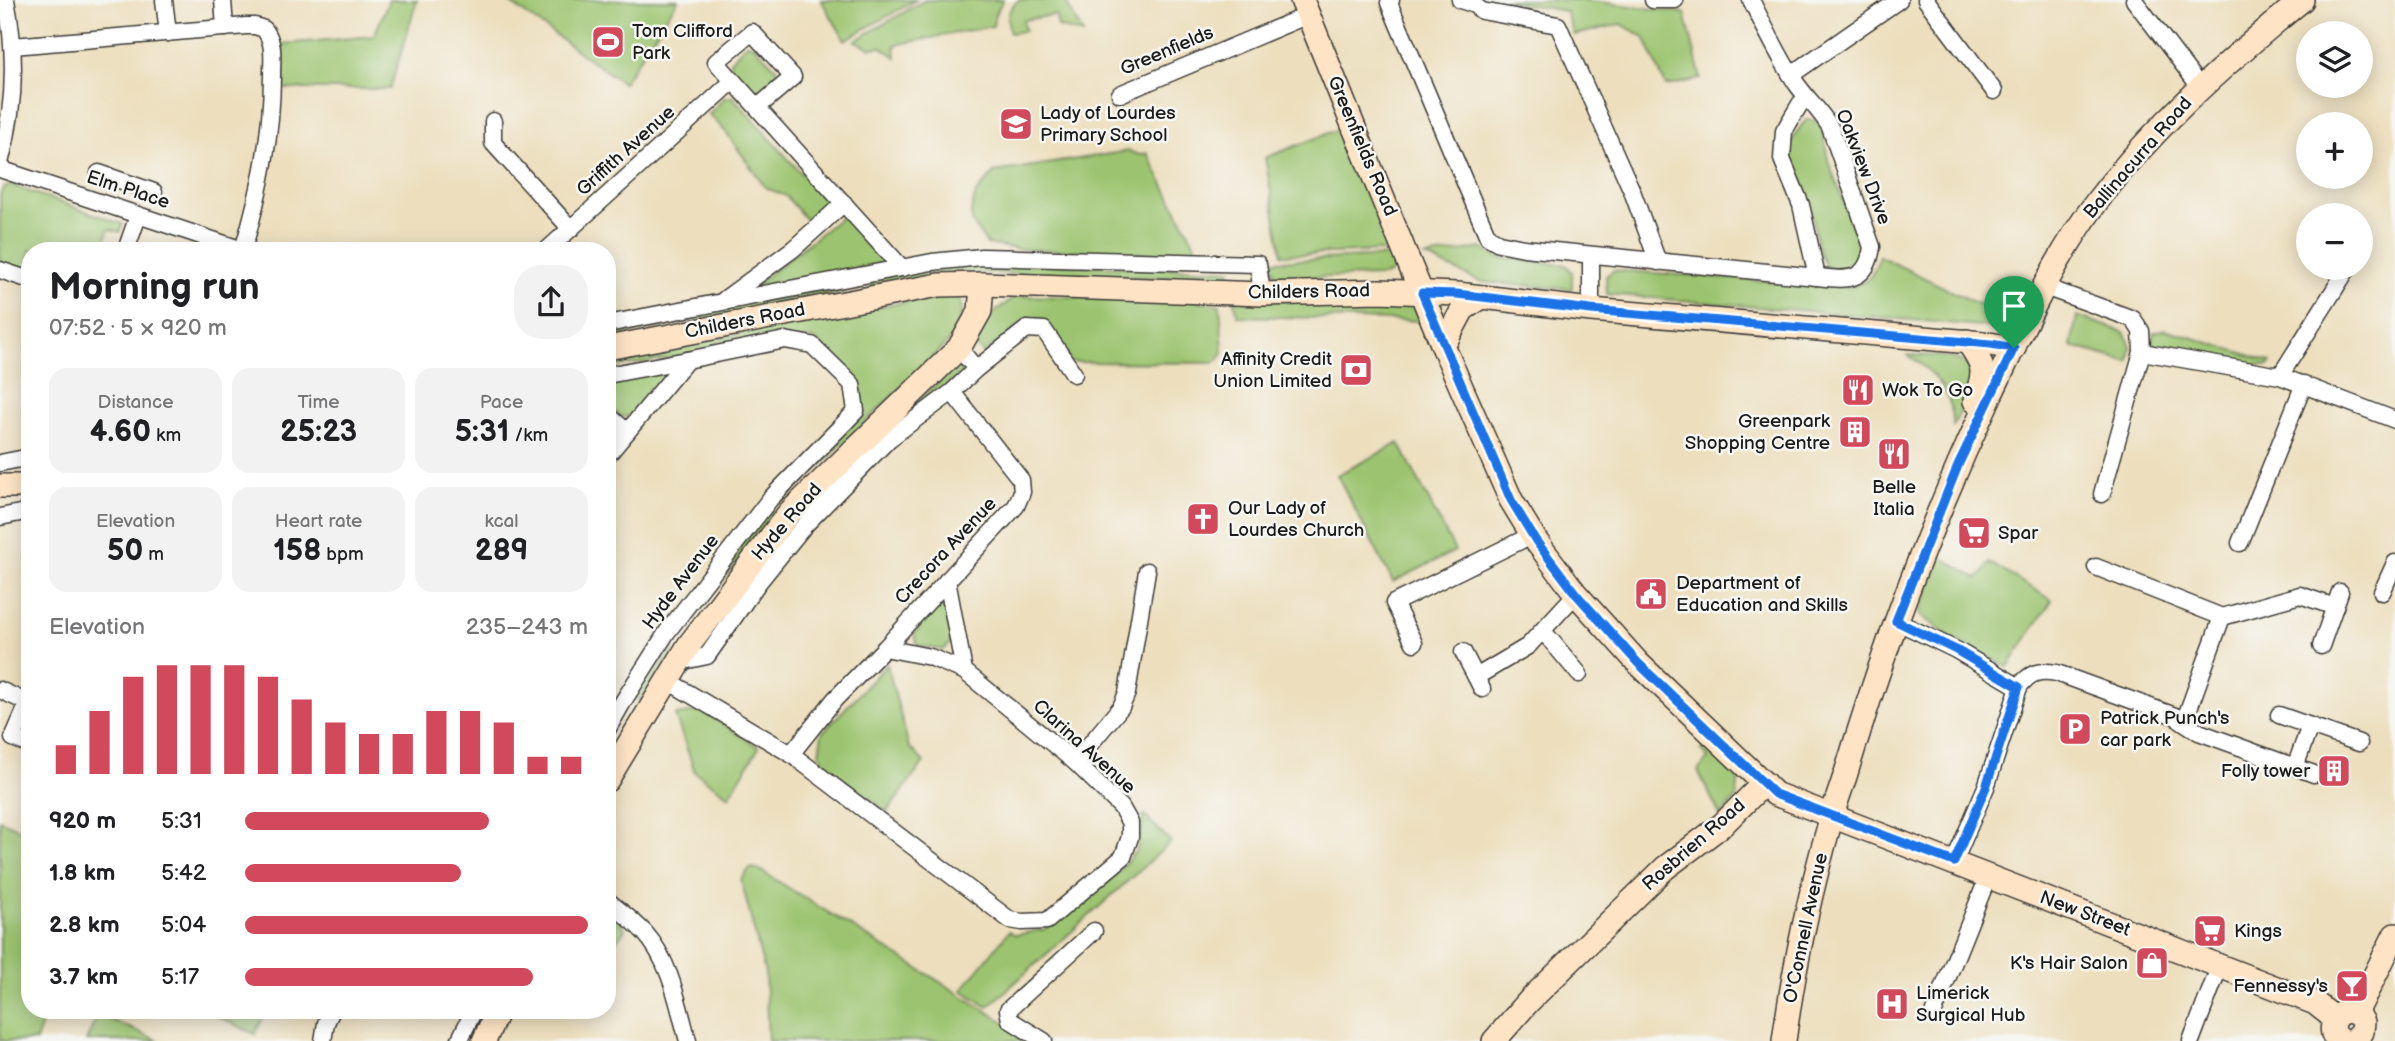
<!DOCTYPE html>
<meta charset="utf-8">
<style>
:root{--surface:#fff;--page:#f2f2f2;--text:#202124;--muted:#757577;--accent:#d1495b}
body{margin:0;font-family:"Balsamiq Sans",sans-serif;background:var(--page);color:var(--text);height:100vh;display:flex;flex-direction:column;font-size:26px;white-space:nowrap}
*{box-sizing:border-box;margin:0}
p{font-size:23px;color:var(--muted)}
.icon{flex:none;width:38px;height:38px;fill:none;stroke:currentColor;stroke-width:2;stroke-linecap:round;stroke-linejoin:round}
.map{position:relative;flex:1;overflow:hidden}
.sheet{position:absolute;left:21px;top:242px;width:595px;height:777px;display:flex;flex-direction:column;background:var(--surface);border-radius:28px;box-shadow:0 4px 18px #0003}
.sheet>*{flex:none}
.controls{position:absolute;left:2296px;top:21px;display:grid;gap:14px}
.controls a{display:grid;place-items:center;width:77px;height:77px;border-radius:50%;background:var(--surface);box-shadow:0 4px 18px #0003;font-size:35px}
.pin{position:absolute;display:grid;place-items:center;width:60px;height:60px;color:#fff;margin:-72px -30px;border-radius:50% 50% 50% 0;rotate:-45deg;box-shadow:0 0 7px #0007}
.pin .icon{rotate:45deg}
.round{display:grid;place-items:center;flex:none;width:74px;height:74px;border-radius:28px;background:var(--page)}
.overview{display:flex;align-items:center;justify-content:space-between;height:119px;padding:0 28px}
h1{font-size:38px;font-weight:700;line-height:52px}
.metrics{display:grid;grid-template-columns:repeat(3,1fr);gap:10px;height:119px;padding:7px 28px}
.metrics div{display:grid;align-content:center;border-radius:18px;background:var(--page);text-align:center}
.metrics b{font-size:30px;font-weight:700}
.metrics small{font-size:19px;font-weight:400}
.metrics p{font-size:19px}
.chart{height:196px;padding:14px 28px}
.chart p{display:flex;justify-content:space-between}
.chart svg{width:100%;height:126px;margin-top:7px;stroke:var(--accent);stroke-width:6}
ul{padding:0 28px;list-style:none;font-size:23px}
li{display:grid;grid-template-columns:112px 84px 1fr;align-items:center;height:52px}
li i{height:18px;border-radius:9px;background:var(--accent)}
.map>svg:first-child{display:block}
</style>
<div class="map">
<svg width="2395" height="1041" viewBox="0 0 2395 1041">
<rect width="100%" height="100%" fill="#f6f6f2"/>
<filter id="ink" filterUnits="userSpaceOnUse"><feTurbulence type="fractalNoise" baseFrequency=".0143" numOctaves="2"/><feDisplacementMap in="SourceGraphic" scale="14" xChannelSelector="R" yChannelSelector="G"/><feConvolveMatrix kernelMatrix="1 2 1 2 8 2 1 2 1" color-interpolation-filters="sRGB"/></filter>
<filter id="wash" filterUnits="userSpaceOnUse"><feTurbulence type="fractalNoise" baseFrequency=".00686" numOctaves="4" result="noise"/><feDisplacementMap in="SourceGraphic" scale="28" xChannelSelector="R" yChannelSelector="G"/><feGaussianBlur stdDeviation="1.57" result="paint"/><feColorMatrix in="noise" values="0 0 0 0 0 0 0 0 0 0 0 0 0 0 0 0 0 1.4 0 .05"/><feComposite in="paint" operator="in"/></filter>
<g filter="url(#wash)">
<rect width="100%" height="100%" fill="#eddfbe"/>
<g fill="#9cc470" stroke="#5c7046" stroke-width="2">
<polygon points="389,0 417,0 390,89 283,89 283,44 374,36"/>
<polygon points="506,0 678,0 623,83"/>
<polygon points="821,0 916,0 845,40"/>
<polygon points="925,0 1003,0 995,14 993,26 895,45 896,57 881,47 870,48 855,41"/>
<path d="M1019 0H1065L1083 34 1058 27 1056 15 1023 20 1025 31 1010 33C1006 19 1007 9 1019 0Z"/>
<polygon points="1502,0 1584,0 1685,13 1701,79 1666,86 1644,37 1621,24 1574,35 1565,11"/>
<polygon points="747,43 752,44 776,68 777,73 758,94 752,93 730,69 730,61"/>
<polygon points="725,97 733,97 826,201 825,207 808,222 786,196 766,188 725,131 709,114"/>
<path d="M1806 120H1814L1822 125 1828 160 1861 248 1863 257 1853 271 1833 274C1813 260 1816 217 1807 194 1802 181 1792 167 1790 153 1789 142 1799 128 1806 120Z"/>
<polygon points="1344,127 1388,242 1387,248 1382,251 1282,255 1265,158"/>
<polygon points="1128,151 1140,155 1147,153 1201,256 1017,249 987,244 972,222 971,211 976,193 995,172"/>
<polygon points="11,185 123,224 120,232 109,229 102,250 30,250 30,273 0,264 0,195 3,188"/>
<polygon points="846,217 882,256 884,263 753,287 840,218"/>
<polygon points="1482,248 1496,257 1566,265 1572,272 1572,289 1481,282 1426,257"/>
<polygon points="1391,256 1397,265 1391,273 1384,276 1277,278 1272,266 1273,261"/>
<path d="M1879 256 2005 317 1993 327 1607 294 1606 276 1614 270 1848 287C1867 284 1875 275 1879 256Z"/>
<polygon points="976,262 1231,270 1229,276 1224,279 943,272 871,287 870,278"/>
<polygon points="844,283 847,287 846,291 607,338 607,329"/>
<path d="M936 296H957C968 311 957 326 949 341L784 501 781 499 859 416C873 378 838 361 813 338L607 368V359Z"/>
<polygon points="1016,296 1190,299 1220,305 1223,352 1219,359 1213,363 1071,362 1043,320 1026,320 984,354 976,346 989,317"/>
<polygon points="1234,300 1391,300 1414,305 1423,321 1238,316"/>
<polygon points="2077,316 2124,332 2131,346 2129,362 2071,346"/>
<polygon points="2165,329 2271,362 2269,366 2158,351 2152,342 2155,332"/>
<path d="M1907 355C1926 356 1975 352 1973 380 1971 393 1958 415 1953 427 1954 394 1934 371 1907 355Z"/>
<polygon points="958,363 965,366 963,372 878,441 808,516 803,513"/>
<polygon points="663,369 669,372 632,416 621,417 607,405 607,379"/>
<polygon points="1399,443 1455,551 1393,582 1337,475"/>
<polygon points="769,509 776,512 685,629 679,625"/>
<polygon points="1941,557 1978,579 1990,563 2052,600 2008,667 1952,639 1919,614"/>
<polygon points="937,606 945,608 952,641 944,650 918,646 914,634"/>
<polygon points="666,645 673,645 673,650 641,700 632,698"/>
<polygon points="887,664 909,747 924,762 887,812 828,768 819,753 822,733"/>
<polygon points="702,711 759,747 729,796 695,772 675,715"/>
<polygon points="1708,740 1739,771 1737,796 1721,817 1698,771 1708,758 1701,750"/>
<polygon points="1144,815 1171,842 988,1007 962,990 1009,931 1016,935 1045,929 1117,873 1137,850"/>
<polygon points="0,820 30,834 30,1010 47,1010 36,1041 0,1041"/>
<polygon points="750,868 758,869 1035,1041 768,1041 765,973 741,880"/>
<polygon points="607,910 617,913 625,930 607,952"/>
<polygon points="204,1010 267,1010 255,1034"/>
<polygon points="98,1014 159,1041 86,1041"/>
</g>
</g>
<g filter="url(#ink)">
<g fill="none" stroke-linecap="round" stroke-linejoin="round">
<defs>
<g id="street">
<polyline points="164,0 168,33"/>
<polyline points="223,0 225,28"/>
<path d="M1391 0 1389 3 1488 237 1499 243 1524 248 1817 277C1847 280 1867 283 1872 247L1830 127C1820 110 1807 99 1796 83 1779 57 1765 28 1751 0"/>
<polyline points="1460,0 1473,4 1482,11 1558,25 1632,191 1658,262"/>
<polyline points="1653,0 1675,0"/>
<polyline points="1926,0 1994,91"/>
<polyline points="2134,0 2200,87"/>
<path d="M13 46 246 26H255L264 29C275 42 272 59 272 75 272 136 260 192 243 250"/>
<polyline points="1791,75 1899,0"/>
<polyline points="1120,94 1308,15"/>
<polyline points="1806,98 1800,104 1784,131 1782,159 1801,205 1817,277"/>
<polyline points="758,107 793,77 752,32 716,62 902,268"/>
<polyline points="493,121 493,143 571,229"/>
<path d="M0 163C15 109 17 55 6 0"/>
<polyline points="0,169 243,250"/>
<polyline points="99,173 154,192"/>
<polyline points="126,250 138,216"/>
<polyline points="547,250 732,82"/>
<polyline points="0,270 30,280"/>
<polyline points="2045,287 2133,319 2141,331 2142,352 2102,494"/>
<polyline points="725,299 793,249 844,203"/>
<polyline points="1591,310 1591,255"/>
<polyline points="607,324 932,262 982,257 1258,264 1262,294"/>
<polyline points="2142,352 2280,376 2395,420"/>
<polyline points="976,369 1027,329 1044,330 1074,374"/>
<polyline points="607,375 687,360"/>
<polyline points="2280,376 2348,268"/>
<polyline points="607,414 627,432"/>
<polyline points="607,456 687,360 785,340 812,345 852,384 856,411 770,499 667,632 624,700 607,730"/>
<polyline points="0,463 30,457"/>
<polyline points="0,517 30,511"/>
<polyline points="2240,543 2304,384"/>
<polyline points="2096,567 2222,617 2300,595 2335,607"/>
<polyline points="947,580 964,671"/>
<polyline points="2382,592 2395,563"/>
<polyline points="1896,621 1956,650 2019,687 1986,787 1954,862"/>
<polyline points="1543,631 1579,674"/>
<polyline points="1414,643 1394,603 1532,535"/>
<polyline points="2321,646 2340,592"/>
<polyline points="1463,652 1476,677"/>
<polyline points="679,662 707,656 758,583 804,526 889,439 952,392"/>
<polyline points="668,681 791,754 1010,920 1022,922 1047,921 1123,857 1130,837 1130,823 1121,807 1075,762 964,671 930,657 885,648"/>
<path d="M2019 687C2030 672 2039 670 2057 673L2175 716 2199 732 2314 774"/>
<polyline points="1482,689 1476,677 1528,646 1576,594"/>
<polyline points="0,690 28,703"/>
<polyline points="30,699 13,738 30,745"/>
<polyline points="2279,715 2359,743"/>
<polyline points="2184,722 2222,617"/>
<polyline points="791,754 835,699 885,648 1016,506 1022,492 1021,480 952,392 976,369 959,348"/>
<polyline points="1075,762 1121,707 1127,693 1147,571"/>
<polyline points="2295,767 2310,726"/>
<path d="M607 900C620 911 634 921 645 933 671 962 678 1005 688 1041"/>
<polyline points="1933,1014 1988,877"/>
<polyline points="323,1041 326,1023 332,1010"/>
<polyline points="459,1041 474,1010"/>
<polyline points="1044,1041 1010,1020 1008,1010 1094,931"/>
<polyline points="2191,1041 2220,965"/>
</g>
<g id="secondary">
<polyline points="1302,0 1443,346 1511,500 1536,541 1576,594 1638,663 1775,794 2315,1003 2334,1018"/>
<path d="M1967 341C1986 367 1985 371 1975 401"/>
<polyline points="1443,346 1463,309 1482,297"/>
<polyline points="607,348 939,285 982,284 1262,294 1379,291 1457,294 1591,310 1983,343 2014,348"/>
<polyline points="0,486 30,486"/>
<polyline points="607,780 689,645 789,513 959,348 980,311 982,284"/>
<polyline points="2356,1013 2395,935"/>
<polyline points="484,1041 498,1010"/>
<polyline points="1494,1041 1529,1001 1665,868 1722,825 1764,783"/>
<path d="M1784 1041C1794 966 1810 892 1831 819 1835 804 1841 789 1846 773 1885 643 1933 517 1991 394 2022 330 2055 257 2098 200 2156 124 2228 61 2302 0"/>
<path d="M2341 1041 2333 1034C2328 1012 2353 1003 2363 1022L2362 1032 2353 1041"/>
</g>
</defs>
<use href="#street" stroke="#3b3934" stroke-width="19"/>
<use href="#secondary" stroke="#3b3934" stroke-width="26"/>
<use href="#street" stroke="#fff" stroke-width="16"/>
<use href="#secondary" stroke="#fee4c5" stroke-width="23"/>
</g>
</g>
<g fill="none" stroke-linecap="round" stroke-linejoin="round" filter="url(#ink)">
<defs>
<polygon id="route" points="1422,293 1457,294 1591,310 1991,344 2014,348 1959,463 1896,621 1956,650 2019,687 1986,787 1954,862 1775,794 1638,663 1576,594 1536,541 1511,500"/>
</defs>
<use href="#route" stroke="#fff" stroke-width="14"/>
<use href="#route" stroke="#1a73e8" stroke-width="9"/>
</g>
<defs>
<symbol id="stadium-square" viewBox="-11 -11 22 22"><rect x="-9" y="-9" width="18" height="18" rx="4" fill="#d1495b" stroke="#f6f6f2"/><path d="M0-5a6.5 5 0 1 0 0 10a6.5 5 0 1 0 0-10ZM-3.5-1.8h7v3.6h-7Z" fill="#fff"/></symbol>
<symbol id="school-square" viewBox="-11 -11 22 22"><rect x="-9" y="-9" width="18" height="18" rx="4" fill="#d1495b" stroke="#f6f6f2"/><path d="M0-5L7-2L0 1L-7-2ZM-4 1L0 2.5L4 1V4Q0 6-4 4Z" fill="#fff"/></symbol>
<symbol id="bank-square" viewBox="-11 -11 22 22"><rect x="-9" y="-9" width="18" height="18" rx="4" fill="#d1495b" stroke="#f6f6f2"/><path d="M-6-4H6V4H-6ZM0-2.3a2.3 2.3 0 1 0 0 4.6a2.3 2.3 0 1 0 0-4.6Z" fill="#fff"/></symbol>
<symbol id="restaurant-square" viewBox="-11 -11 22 22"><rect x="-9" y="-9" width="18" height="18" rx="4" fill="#d1495b" stroke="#f6f6f2"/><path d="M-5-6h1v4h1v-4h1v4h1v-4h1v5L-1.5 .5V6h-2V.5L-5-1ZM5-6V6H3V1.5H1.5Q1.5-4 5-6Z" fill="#fff"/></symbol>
<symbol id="building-square" viewBox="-11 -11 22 22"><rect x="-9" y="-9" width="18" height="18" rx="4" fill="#d1495b" stroke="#f6f6f2"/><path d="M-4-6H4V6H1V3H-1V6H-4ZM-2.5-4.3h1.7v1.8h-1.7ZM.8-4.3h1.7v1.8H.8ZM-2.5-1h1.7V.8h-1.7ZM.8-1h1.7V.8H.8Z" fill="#fff"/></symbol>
<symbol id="church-square" viewBox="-11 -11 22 22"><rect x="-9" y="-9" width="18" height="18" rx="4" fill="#d1495b" stroke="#f6f6f2"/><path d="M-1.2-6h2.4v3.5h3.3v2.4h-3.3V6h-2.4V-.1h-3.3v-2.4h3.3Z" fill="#fff"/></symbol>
<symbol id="supermarket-square" viewBox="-11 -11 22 22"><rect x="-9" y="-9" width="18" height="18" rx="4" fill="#d1495b" stroke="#f6f6f2"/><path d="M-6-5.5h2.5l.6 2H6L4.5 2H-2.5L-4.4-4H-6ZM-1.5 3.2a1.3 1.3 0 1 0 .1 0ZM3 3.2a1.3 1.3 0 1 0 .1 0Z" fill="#fff"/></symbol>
<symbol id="civic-square" viewBox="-11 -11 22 22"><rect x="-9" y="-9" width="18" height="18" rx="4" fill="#d1495b" stroke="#f6f6f2"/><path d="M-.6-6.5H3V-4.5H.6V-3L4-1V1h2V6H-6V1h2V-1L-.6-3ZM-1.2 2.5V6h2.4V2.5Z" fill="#fff"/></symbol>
<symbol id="parking-square" viewBox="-11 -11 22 22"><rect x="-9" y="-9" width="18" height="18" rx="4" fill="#d1495b" stroke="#f6f6f2"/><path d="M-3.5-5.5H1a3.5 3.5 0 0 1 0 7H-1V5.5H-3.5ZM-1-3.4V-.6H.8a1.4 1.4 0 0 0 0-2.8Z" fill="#fff"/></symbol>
<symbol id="shop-square" viewBox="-11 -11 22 22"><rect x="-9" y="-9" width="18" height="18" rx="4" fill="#d1495b" stroke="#f6f6f2"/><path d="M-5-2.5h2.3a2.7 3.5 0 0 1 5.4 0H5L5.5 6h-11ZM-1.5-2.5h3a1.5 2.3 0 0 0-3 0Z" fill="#fff"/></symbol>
<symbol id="bar-square" viewBox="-11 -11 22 22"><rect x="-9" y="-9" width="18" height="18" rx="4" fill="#d1495b" stroke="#f6f6f2"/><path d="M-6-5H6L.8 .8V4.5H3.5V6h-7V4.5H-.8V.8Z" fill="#fff"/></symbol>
<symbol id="hospital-square" viewBox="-11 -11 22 22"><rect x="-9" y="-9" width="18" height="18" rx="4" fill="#d1495b" stroke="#f6f6f2"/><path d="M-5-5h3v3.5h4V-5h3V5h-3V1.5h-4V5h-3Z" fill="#fff"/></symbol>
</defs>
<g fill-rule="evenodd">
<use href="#stadium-square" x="589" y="23" width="38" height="38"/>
<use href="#school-square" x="997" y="105" width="38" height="38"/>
<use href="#bank-square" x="1337" y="351" width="38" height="38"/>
<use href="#restaurant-square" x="1839" y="371" width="38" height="38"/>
<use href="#building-square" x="1836" y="413" width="38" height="38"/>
<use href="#restaurant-square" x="1875" y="435" width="38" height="38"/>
<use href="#church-square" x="1184" y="500" width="38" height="38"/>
<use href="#supermarket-square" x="1955" y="514" width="38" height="38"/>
<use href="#civic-square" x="1632" y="575" width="38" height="38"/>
<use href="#parking-square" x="2056" y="710" width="38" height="38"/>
<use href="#building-square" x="2315" y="752" width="38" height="38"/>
<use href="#supermarket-square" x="2191" y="912" width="38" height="38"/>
<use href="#shop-square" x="2133" y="944" width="38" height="38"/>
<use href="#bar-square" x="2333" y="967" width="38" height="38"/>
<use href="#hospital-square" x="1873" y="985" width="38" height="38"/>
</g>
<g text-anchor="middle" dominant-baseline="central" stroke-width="5" stroke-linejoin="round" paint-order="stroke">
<g font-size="19" fill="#1c1c1c" stroke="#f6f6f2" text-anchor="start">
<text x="632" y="31">Tom Clifford<tspan x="632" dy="22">Park</tspan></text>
<text x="1040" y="113">Lady of Lourdes<tspan x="1040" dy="22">Primary School</tspan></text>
<text x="1332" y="359" text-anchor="end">Affinity Credit<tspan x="1332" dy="22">Union Limited</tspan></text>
<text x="1882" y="390">Wok To Go</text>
<text x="1830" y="421" text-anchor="end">Greenpark<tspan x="1830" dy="22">Shopping Centre</tspan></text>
<text x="1894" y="487" text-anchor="middle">Belle<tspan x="1894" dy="22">Italia</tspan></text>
<text x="1228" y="508">Our Lady of<tspan x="1228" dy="22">Lourdes Church</tspan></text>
<text x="1998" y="533">Spar</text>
<text x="1676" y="583">Department of<tspan x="1676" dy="22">Education and Skills</tspan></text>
<text x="2100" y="718">Patrick Punch's<tspan x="2100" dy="22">car park</tspan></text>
<text x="2310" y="771" text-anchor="end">Folly tower</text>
<text x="2234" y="931">Kings</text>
<text x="2128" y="963" text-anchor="end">K's Hair Salon</text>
<text x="2328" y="986" text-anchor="end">Fennessy's</text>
<text x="1916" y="993">Limerick<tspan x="1916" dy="22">Surgical Hub</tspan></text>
</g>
<g font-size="19" fill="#1c1c1c" stroke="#f6f6f2">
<text transform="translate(1167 51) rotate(-23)">Greenfields</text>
<text transform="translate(1362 146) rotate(67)">Greenfields Road</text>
<text transform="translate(626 151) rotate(-42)">Griffith Avenue</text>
<text transform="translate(2138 158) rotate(-49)">Ballinacurra Road</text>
<text transform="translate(1863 167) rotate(69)">Oakview Drive</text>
<text transform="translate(128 190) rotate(18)">Elm Place</text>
<text transform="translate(1309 292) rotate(-1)">Childers Road</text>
<text transform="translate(745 321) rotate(-11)">Childers Road</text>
<text transform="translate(787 522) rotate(-49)">Hyde Road</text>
<text transform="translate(946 551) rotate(-47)">Crecora Avenue</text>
<text transform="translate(681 582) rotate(-53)">Hyde Avenue</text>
<text transform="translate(1084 747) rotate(42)">Clarina Avenue</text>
<text transform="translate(1694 845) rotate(-41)">Rosbrien Road</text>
<text transform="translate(2085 914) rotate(21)">New Street</text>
<text transform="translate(1806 928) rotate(-78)">O'Connell Avenue</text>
</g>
</g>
</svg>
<div class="controls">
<a><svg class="icon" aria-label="layers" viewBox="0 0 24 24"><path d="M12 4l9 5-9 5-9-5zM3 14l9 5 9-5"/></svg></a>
<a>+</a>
<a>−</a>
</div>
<div class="pin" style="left:2014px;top:348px;background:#1e9e55"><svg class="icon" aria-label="arrive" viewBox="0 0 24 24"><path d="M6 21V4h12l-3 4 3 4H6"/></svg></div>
<section class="sheet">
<div class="overview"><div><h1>Morning run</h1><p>07:52 · 5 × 920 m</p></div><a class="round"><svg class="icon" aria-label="share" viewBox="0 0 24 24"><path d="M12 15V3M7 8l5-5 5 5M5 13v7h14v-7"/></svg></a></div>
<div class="metrics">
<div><p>Distance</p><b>4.60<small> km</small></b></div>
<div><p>Time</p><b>25:23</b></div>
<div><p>Pace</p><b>5:31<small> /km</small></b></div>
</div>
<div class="metrics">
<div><p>Elevation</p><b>50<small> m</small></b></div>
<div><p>Heart rate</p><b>158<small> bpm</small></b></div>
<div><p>kcal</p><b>289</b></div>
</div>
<div class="chart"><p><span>Elevation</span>235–243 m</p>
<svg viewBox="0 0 160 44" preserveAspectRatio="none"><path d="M5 44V34M15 44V22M25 44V10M35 44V6M45 44V6M55 44V6M65 44V10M75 44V18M85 44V26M95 44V30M105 44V30M115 44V22M125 44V22M135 44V26M145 44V38M155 44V38"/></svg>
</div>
<ul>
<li><b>920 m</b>5:31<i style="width:71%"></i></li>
<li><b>1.8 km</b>5:42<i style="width:63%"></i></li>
<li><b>2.8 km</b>5:04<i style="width:100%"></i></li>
<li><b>3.7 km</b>5:17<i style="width:84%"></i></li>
</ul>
</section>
</div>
